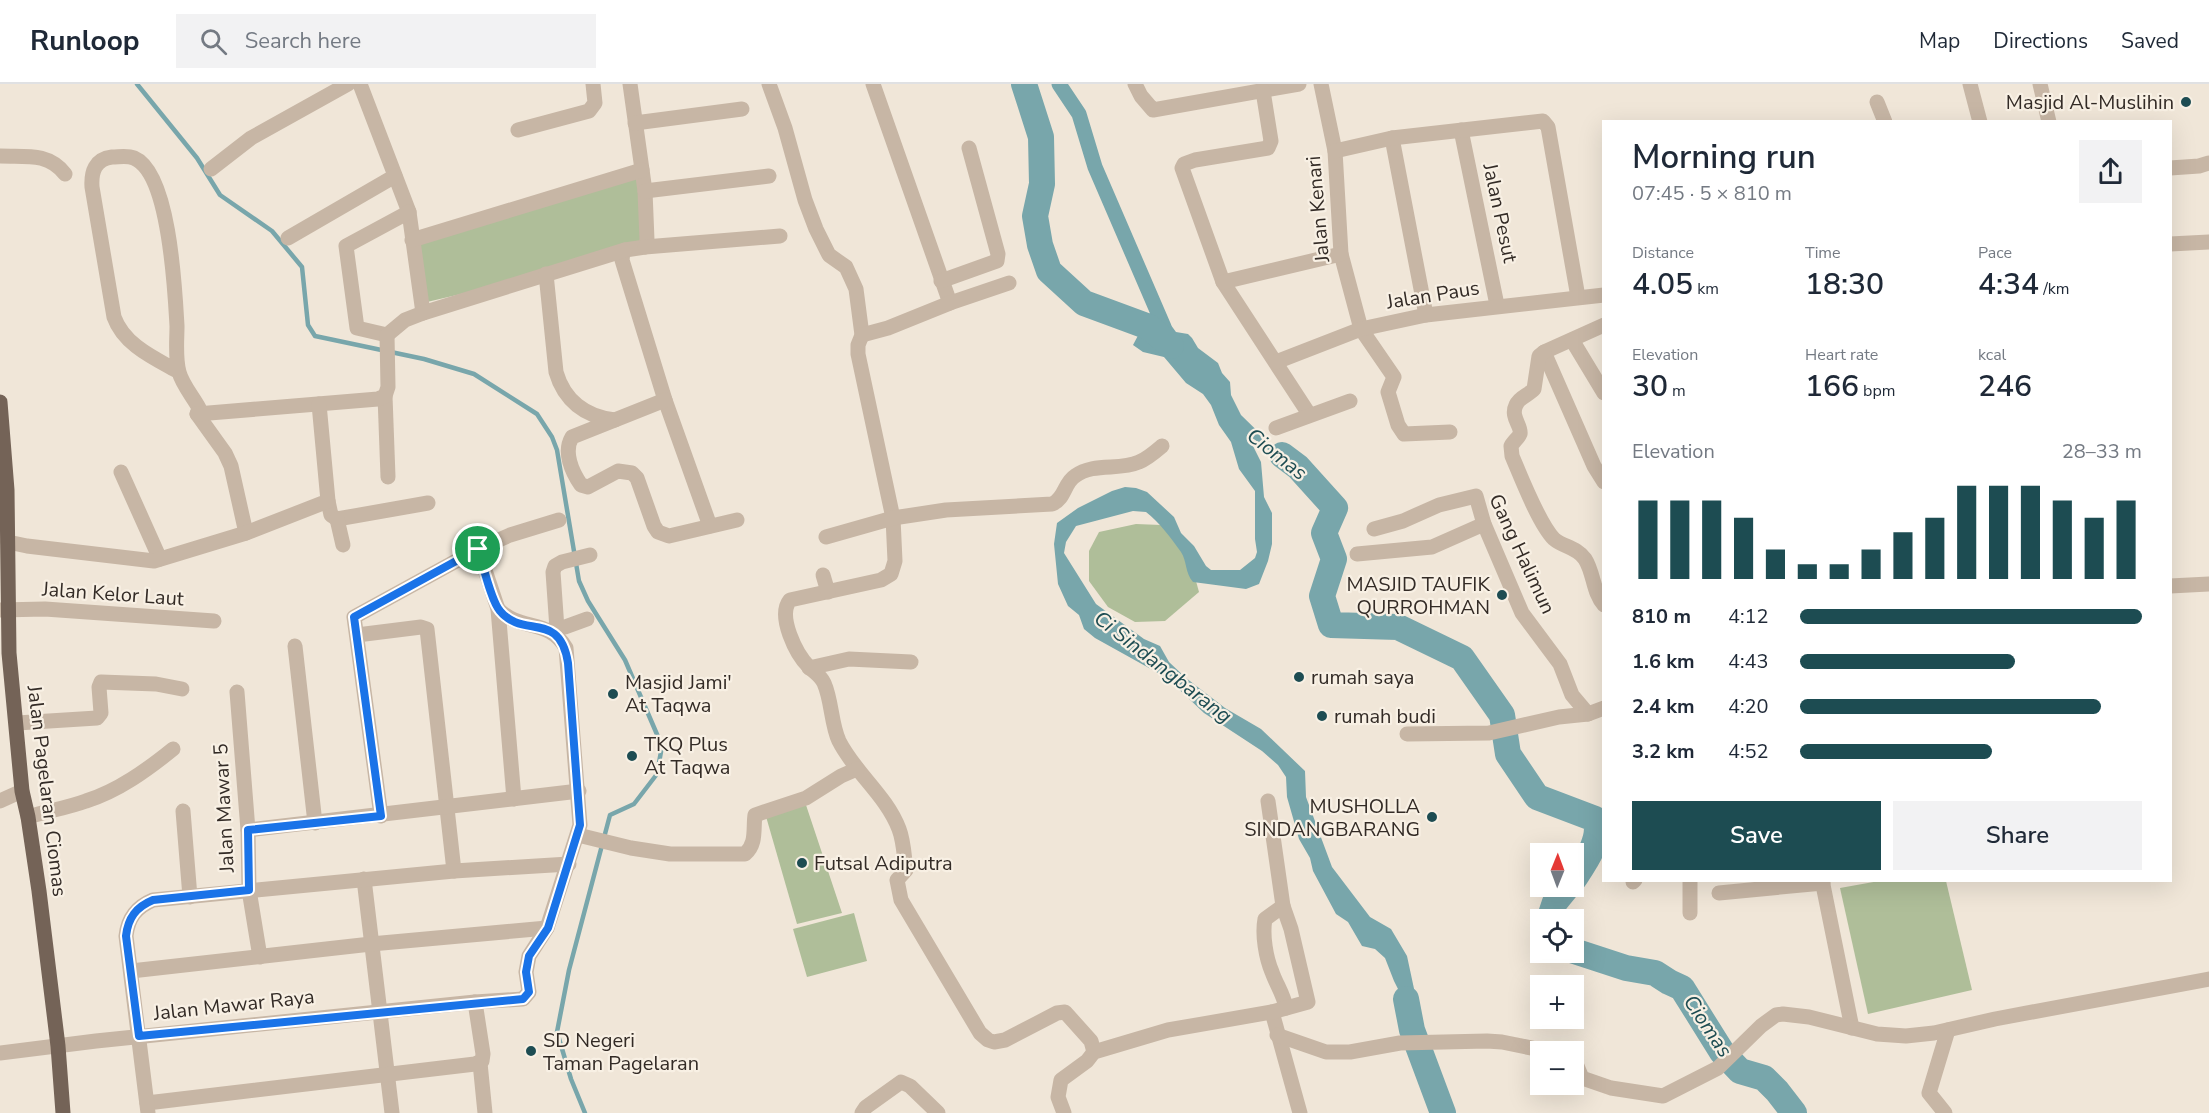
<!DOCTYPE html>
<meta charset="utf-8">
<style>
:root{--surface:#fff;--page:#f2f2f3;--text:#1f2937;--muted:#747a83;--line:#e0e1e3;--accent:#1d4c52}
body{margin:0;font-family:"Nunito Sans",sans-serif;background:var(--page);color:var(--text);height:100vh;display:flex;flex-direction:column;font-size:22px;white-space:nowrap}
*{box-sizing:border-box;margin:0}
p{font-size:20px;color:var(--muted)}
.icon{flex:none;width:33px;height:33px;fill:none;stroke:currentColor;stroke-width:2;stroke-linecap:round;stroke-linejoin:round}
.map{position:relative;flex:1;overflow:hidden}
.drawer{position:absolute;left:1602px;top:36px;width:570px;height:762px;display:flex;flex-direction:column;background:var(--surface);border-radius:0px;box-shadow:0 6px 24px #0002}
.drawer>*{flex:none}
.needle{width:39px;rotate:1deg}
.buttons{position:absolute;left:1530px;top:759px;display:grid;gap:12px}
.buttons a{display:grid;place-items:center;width:54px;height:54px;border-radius:0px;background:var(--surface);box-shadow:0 6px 24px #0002;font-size:30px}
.pin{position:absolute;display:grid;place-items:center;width:51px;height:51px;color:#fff;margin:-26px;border:3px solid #fff;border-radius:50%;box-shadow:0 2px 6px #0007}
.round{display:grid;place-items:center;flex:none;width:63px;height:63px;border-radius:0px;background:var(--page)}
.head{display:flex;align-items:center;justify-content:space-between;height:102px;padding:0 30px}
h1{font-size:33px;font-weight:600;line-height:45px}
.stats{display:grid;grid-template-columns:repeat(3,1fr);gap:9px;height:102px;padding:6px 30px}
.stats div{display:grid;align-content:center}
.stats b{font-size:30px;font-weight:600}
.stats small{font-size:16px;font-weight:400}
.stats p{font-size:16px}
.chart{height:168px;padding:12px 30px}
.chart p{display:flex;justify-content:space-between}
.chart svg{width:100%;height:108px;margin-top:6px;stroke:var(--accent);stroke-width:6}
.button{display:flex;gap:12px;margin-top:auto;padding:12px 30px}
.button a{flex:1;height:69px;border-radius:0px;background:var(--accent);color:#fff;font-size:24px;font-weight:600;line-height:69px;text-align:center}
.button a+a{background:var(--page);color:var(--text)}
ul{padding:0 30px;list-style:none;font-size:20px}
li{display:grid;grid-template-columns:96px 72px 1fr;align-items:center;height:45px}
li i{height:15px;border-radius:8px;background:var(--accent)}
header{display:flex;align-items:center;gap:36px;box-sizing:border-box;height:84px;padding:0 30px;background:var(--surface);border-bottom:2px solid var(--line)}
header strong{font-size:28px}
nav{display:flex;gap:33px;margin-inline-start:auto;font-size:21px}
.search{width:420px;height:54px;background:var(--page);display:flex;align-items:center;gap:15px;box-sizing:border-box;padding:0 21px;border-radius:0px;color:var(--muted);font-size:22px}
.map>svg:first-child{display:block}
</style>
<header>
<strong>Runloop</strong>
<div class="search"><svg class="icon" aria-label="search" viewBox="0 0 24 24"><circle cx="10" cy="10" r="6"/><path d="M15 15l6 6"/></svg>Search here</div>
<nav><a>Map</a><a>Directions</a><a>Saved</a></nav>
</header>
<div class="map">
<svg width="2209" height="1029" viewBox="0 0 2209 1029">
<rect width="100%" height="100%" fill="#f0e6d8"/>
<g fill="#afbe99">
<polygon points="648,88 650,154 546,190 427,218 416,159"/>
<polygon points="1136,440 1161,441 1188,468 1199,508 1165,537 1135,538 1108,523 1089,497 1089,467 1099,448"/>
<polygon points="806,721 842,829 797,840 765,729"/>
<polygon points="1879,797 1946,797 1972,906 1868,930 1840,804"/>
<polygon points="854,829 867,877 807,893 793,845"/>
</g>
<path fill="#78a6ab" d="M1157 226 1162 229 1176 248 1188 250 1192 254 1198 264 1218 279 1222 289 1230 298 1231 311 1241 331 1280 369 1296 375 1316 403 1310 404C1302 394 1258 355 1248 352L1261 378 1264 413 1272 429V460L1268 477 1259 500 1246 505 1193 498C1185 489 1187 477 1181 468 1171 454 1159 438 1146 428L1133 427 1076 442 1066 458 1064 469 1096 520 1144 555 1160 562 1169 578 1186 594 1225 624 1261 645 1305 687 1306 713 1332 783 1370 833 1391 845 1407 872 1416 914 1417 950H1404L1403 915 1394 897 1385 874 1375 865 1362 862 1348 838 1336 830 1313 787 1310 774 1299 755 1287 713 1286 693 1278 681 1262 667 1204 629 1167 594 1095 554 1084 545 1079 531 1068 522 1058 500 1054 460 1057 439 1078 424 1112 407 1125 403 1136 404 1147 408 1174 433 1181 449 1194 462 1206 482 1211 486H1240L1255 474 1257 468 1255 455V407L1239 385 1231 358 1219 341 1211 321 1203 310 1186 299 1164 273 1143 268 1133 261 1151 227Z"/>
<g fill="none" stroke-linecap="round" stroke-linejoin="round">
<polyline stroke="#78a6ab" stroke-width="4.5" points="137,0 197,74 220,111 272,147 302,183 308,241 315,252 424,275 474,290 537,330 552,353 557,366 579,497 588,517 625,576 662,662 657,690 634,720 610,731 569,886 557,948 571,995 585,1029"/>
<polyline stroke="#78a6ab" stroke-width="15" points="1059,0 1079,30 1095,83 1164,243"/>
<g stroke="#78a6ab" stroke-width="26">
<polyline points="1024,0 1041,53 1042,100 1035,132 1040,161 1049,187 1084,219 1149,243 1171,262"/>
<path d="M1282 371 1298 383 1335 424 1324 449 1334 475 1322 512 1331 541 1398 543 1462 574 1502 631 1508 670 1537 713 1595 735C1603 754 1584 780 1574 795"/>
<polyline points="1549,836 1555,818 1568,802"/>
<polyline points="1574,867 1626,884 1655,889 1669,898 1682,904 1722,968 1740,987 1764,994 1777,1007 1794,1029"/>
<polyline points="1406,915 1412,946 1443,1029"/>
</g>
<g stroke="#c7b6a5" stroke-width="15">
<polyline points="360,0 409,128 423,229"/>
<polyline points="630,0 645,107 647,156 645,163 625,166 623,168 622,176 665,316 710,442"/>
<path d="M769 0 785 44 805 116 816 145 829 171 846 183 856 205 862 251 858 261V270L893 434 895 477 891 490 881 496 790 516C777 532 796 570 809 583 815 589 820 591 824 599 832 617 831 640 839 657 855 689 886 711 899 745 904 758 904 772 906 786L897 796 901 816 980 949 988 956 994 958 1005 956 1057 929 1065 928 1091 957 1094 968"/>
<polyline points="873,0 950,219"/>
<polyline points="1135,0 1141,12 1153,26 1299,0"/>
<polyline points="1321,0 1335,67 1341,170 1361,245 1394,293 1388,308 1398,341 1404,350 1450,348"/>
<polyline points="1970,0 1980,38"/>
<polyline points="2040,0 2049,38"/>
<polyline points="1263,7 1271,57 1268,64 1195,76 1184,80 1182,84 1223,198 1309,330"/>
<polyline points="1877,18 1885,38"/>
<polyline points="635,39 742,25"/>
<polyline points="518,46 589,27 595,19 593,0"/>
<polyline points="1461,46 1497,221"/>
<polyline points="1392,54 1426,231"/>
<polyline points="1335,67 1392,54 1543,37 1548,43 1578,213"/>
<path d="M0 72C25 73 48 68 65 90"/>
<polyline points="2170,84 2199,82 2209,79"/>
<polyline points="211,85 251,54 348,0"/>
<polyline points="645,107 769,92"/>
<polyline points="409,128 346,162 357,244 387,251 405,236 423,229 625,166"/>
<polyline points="288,154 395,92"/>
<polyline points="412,156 642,86"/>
<polyline points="2170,160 2209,158"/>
<polyline points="645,163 780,152"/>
<path d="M546 190 556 288C564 316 585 333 615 336"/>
<polyline points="941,197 997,177 998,170 969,64"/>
<polyline points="1223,198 1341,170"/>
<polyline points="1604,241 1544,268 1594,382 1604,398"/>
<polyline points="862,251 888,244 950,219 1009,199"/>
<polyline points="1572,256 1604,309"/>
<path d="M1544 268 1539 272 1534 305C1529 311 1519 313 1516 321 1510 333 1522 342 1520 350 1519 353 1513 358 1511 362L1512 372C1521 393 1539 440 1554 455 1563 463 1577 463 1585 475 1594 489 1593 509 1604 521"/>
<polyline points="1276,278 1361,245 1426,231 1604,211"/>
<path d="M179 288C154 274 124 261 114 233L92 103C91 88 95 75 112 73 119 73 127 71 134 74 170 89 175 208 177 242 177 256 175 274 179 288 182 300 193 313 199 324L197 330 225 369 231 382 246 449"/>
<polyline points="385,312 388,393"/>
<path d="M665 316 572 353C563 368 572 388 581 401L588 403 618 387 632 389 637 394 654 442 658 448 669 452 737 436"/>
<polyline points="197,330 378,315 385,312 388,303 387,251"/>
<polyline points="1276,344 1350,317"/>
<polyline points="121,388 160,475"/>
<polyline points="328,417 331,431 337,435 428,419"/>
<polyline points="337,435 343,461"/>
<polyline points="1374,445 1403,437 1439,421 1476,412 1484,440 1522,529 1560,580 1572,611 1588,630"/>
<path d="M826 453 893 434 946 426 1052 420C1065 415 1064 399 1075 392 1094 378 1119 387 1139 378 1147 375 1155 368 1162 362"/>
<polyline points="8,458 27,462 154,477 246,449 328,417 319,320"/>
<polyline points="478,465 498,525 514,715"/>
<polyline points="1357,470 1432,463 1484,440"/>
<polyline points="823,491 828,508"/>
<polyline points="2170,502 2209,500"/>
<polyline points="0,526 45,525 214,537"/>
<polyline points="557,545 553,488 555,482 562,478 590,471"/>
<polyline points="550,546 565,543 587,535"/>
<polyline points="357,551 421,543 427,545 454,787"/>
<polyline points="295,562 315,739"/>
<polyline points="809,584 849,575 911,578"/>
<polyline points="237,608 248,746 249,806 260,873"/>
<polyline points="17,639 97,634 101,629 99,603 101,598 156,600 182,605"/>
<polyline points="1407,650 1489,649 1559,633 1588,630 1604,624"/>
<polyline points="0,717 22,707"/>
<polyline points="183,727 190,813"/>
<polyline points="381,732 354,533 478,465 510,451 559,436"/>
<path d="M28 733C47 727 67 724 86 717 118 707 147 686 173 665"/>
<polyline points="248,746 579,707"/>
<path d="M578 751 631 764 670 770H745C757 760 753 744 755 731L806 714 841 692 857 685"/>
<polyline points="364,795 392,1029"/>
<polyline points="1690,796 1690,829"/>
<polyline points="1822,796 1852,944"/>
<polyline points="1633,798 1635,796"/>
<polyline points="1719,809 1823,799"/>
<path d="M1283 822 1265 835C1262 851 1266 874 1272 888 1276 900 1284 911 1286 924"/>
<polyline points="131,887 371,860 547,844"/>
<polyline points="1272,928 1300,1029"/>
<polyline points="1277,951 1326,968 1350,968 1400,959 1487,957 1502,958 1551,968"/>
<polyline points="0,969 96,957 475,918"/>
<polyline points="1574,975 1582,994 1611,1004 1663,1012 1718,984 1761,942 1776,931 1783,930 1809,933 1877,950 1906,952 1934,949 1995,935 2209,895"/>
<polyline points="480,979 485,1029"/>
<path d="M147 1019 475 980 482 977 483 970 475 918 523 915 529 908 526 888 529 872 547 844 580 741 566 564C549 534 521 548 498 525"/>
<path d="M148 1029 126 852C128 834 136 823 153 816L454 787 569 780"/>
<polyline points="862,1029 866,1023 901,998 910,1002 938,1029"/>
<polyline points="1064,1029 1058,1013 1061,996 1087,977 1094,968 1168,946 1272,928 1308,918 1291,845 1283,822 1268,717"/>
<polyline points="1945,1029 1929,1009 1948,946"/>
</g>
<polyline stroke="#746357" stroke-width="15" points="0,318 7,406 9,569 22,707 28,733 39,807 58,962 63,1029"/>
</g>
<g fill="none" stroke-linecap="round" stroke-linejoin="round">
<defs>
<path id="route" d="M478 465C483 480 491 517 500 527 523 555 560 526 568 579L580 741 548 844 529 872 526 888 529 908 523 915 139 952 126 852C128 834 136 823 153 816L249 806 248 746 381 732 354 533Z"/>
</defs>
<use href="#route" stroke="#fff" stroke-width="12"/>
<use href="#route" stroke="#1a73e8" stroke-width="8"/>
</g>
<g fill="#1d4c52" stroke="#f8f0e4" stroke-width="2">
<circle cx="2186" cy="18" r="6"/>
<circle cx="1502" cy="511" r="6"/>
<circle cx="1299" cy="593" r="6"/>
<circle cx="613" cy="610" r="6"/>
<circle cx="1322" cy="632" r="6"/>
<circle cx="632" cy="672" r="6"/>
<circle cx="1432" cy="733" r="6"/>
<circle cx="802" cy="779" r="6"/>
<circle cx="531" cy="967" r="6"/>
</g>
<g text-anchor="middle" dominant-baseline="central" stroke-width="4.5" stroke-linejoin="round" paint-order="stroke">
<g font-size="20" fill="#332b26" stroke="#f8f0e4" text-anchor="start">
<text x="2174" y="18" text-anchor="end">Masjid Al-Muslihin</text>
<text x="1490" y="500" text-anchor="end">MASJID TAUFIK<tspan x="1490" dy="23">QURROHMAN</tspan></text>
<text x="1311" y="593">rumah saya</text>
<text x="625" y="598">Masjid Jami'<tspan x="625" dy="23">At Taqwa</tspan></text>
<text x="1334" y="632">rumah budi</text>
<text x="644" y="660">TKQ Plus<tspan x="644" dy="23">At Taqwa</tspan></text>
<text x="1420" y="722" text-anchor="end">MUSHOLLA<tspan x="1420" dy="23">SINDANGBARANG</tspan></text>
<text x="814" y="779">Futsal Adiputra</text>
<text x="543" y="956">SD Negeri<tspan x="543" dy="23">Taman Pagelaran</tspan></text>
</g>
<g font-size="20" fill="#332b26" stroke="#f8f0e4">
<text transform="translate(1318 125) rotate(-95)">Jalan Kenari</text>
<text transform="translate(1500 129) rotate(78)">Jalan Pesut</text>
<text transform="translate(1433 211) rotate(-9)">Jalan Paus</text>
<text transform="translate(1522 470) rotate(65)">Gang Halimun</text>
<text transform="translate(113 510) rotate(4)">Jalan Kelor Laut</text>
<text transform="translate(47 707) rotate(83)">Jalan Pagelaran Ciomas</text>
<text transform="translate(224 724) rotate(-93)">Jalan Mawar 5</text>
<text transform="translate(234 921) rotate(-6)">Jalan Mawar Raya</text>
</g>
<g font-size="21" font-style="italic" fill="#1d4c52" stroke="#f8f0e4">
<text transform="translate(1277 370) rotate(38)">Ciomas</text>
<text transform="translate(1163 583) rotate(38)">Ci Sindangbarang</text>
<text transform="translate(1708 942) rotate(56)">Ciomas</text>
</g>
</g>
</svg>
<div class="buttons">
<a><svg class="needle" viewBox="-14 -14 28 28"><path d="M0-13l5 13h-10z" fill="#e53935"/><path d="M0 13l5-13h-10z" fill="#747a83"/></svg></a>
<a><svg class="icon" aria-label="locate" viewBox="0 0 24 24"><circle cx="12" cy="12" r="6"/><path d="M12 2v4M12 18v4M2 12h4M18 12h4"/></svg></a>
<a>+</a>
<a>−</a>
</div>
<div class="pin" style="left:478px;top:465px;background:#1e9e55"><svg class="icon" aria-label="arrive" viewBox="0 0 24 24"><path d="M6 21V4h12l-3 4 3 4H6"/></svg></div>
<section class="drawer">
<div class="head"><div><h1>Morning run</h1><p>07:45 · 5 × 810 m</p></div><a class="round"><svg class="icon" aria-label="share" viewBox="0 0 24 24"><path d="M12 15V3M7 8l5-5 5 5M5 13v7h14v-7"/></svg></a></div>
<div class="stats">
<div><p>Distance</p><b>4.05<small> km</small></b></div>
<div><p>Time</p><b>18:30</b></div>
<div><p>Pace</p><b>4:34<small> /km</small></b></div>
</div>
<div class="stats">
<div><p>Elevation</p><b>30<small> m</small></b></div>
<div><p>Heart rate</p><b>166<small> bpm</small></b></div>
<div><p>kcal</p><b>246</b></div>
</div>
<div class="chart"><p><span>Elevation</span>28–33 m</p>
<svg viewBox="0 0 160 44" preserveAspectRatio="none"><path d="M5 44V12M15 44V12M25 44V12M35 44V19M45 44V32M55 44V38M65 44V38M75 44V32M85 44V25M95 44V19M105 44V6M115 44V6M125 44V6M135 44V12M145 44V19M155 44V12"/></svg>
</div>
<ul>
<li><b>810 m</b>4:12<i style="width:100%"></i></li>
<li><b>1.6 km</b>4:43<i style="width:63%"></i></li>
<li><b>2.4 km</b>4:20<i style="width:88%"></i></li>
<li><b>3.2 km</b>4:52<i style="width:56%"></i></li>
</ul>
<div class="button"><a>Save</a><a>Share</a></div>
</section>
</div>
